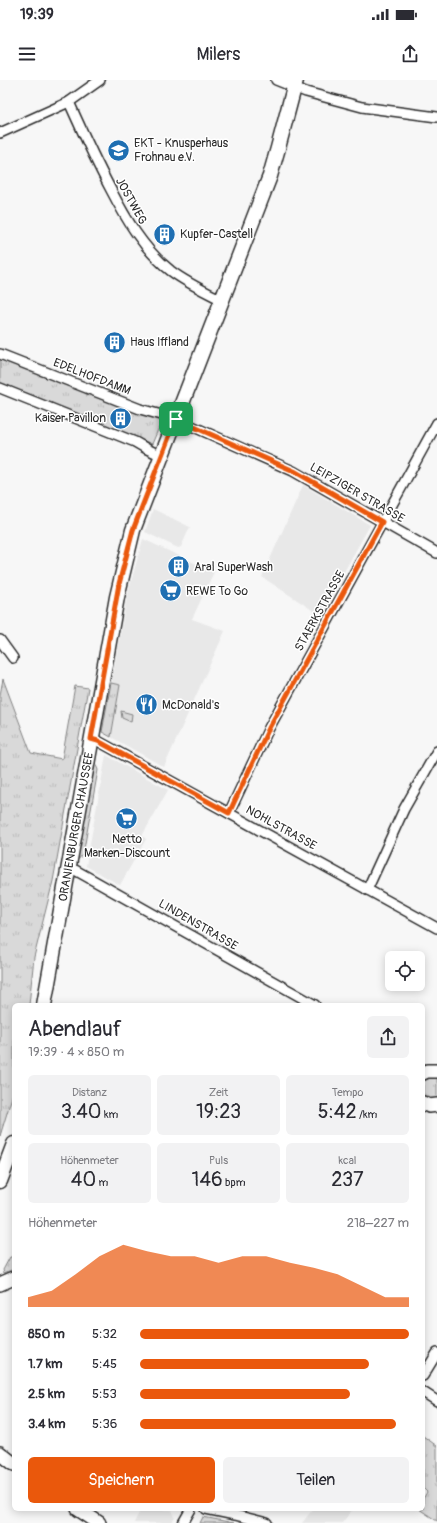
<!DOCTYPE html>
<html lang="de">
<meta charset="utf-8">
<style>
:root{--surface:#fff;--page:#f2f2f3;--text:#2b2b33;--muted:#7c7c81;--accent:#ea580c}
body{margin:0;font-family:Pangolin,sans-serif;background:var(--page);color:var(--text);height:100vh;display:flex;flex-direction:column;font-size:15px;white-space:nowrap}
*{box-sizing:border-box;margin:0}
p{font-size:13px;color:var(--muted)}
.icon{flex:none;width:22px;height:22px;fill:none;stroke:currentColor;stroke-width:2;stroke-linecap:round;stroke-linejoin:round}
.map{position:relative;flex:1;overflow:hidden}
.drawer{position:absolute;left:12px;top:923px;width:413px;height:508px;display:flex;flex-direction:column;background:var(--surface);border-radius:6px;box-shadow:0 2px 10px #0003}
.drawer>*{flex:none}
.buttons{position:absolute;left:385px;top:871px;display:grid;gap:8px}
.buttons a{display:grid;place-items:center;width:40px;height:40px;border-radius:6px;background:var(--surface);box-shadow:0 2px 10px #0003;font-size:20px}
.pin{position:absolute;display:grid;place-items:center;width:34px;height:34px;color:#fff;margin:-17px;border-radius:8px;box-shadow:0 2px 6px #0006}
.round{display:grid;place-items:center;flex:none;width:42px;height:42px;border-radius:6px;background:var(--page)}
.overview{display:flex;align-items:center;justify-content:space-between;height:68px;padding:0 16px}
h1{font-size:22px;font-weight:600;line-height:30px}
.metrics{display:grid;grid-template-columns:repeat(3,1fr);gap:6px;height:68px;padding:4px 16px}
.metrics div{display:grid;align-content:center;border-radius:6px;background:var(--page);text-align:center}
.metrics b{font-size:20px;font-weight:600}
.metrics small{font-size:11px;font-weight:400}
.metrics p{font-size:11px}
.chart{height:112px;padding:8px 16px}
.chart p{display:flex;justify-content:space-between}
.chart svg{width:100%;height:72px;margin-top:4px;fill:var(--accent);opacity:.7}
.action{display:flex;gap:8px;margin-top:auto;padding:8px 16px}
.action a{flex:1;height:46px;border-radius:6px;background:var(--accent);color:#fff;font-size:16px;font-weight:600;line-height:46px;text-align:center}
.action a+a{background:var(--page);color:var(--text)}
ul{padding:0 16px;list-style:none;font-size:13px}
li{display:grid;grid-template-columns:64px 48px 1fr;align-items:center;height:30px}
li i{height:10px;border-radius:5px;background:var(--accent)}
.status{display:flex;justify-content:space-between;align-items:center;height:28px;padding:0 20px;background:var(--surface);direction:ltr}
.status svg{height:11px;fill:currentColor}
header{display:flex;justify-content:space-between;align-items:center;height:52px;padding:0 16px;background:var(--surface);font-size:18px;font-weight:600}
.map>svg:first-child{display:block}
</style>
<div class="status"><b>19:39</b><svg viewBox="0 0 49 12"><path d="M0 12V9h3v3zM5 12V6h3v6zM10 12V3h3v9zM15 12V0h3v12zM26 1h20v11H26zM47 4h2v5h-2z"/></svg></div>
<header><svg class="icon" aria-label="menu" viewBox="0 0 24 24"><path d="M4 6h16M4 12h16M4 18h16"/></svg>Milers<svg class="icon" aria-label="share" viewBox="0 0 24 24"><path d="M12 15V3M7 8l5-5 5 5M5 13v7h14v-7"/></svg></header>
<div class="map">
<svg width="437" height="1443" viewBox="0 0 437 1443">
<defs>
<pattern id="grass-tufts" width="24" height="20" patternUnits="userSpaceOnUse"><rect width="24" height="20" fill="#d9d9d9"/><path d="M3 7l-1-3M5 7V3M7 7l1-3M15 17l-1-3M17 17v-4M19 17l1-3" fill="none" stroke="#bababa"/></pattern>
</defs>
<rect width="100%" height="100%" fill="#f7f7f7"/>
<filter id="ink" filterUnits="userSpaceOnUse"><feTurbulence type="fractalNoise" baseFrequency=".025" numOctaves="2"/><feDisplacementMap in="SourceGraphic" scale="8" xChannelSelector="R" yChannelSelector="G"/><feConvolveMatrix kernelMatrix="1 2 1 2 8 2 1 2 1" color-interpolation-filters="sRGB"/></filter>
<g filter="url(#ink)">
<g fill="#e8e8e8">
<polygon points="303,405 370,445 320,535 262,497"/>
<polygon points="153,429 190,447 181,467 178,468 145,452"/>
<polygon points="143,459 214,492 192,539 225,551 164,687 111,657 120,605 111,603 127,516"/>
<polygon points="106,675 168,710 142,756 146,759 120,805 86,786"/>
<polygon points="141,1429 172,1430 175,1437 172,1443 134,1443"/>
<polygon points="313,1429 353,1429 342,1443 302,1443"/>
</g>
<g fill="url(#grass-tufts)" stroke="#828282">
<polygon points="0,277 162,340 152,364 0,303"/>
<polygon points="3,599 31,673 62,679 75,606 88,608 53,801 34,877 29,925 14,925 14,1010 0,1056 0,615"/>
<polygon points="111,603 120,605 111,657 102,652"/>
<polygon points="121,631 132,634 131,642 122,638"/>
<polygon points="92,675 98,690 84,769 83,774 76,782"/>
<polygon points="437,995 437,1020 423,1017 423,998"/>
<polygon points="10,1177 14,1177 14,1189 4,1193 3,1190"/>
<polygon points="423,1356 437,1366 437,1441 419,1429 423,1429 423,1419 427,1412 423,1408"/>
<polygon points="203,1437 234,1443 200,1443"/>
</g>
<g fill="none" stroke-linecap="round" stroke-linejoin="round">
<defs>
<g id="street">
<polyline points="276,0 306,12 362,27 437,37"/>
<path d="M69 22C82 51 95 80 110 108 126 139 143 169 171 191 187 203 204 211 222 220"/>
<polyline points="0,53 69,22 100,0"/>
<polyline points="0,274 140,329 176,339 293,391 437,473"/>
<polyline points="0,308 135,362 147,369 162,376"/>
<polyline points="0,560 13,578"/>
<polyline points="91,659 98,661 437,848"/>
<polyline points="229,733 269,648 437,343"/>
<polyline points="67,788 75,790 315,925"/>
<polyline points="367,810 404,729 437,671"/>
<polyline points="423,1296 437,1273"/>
<polyline points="423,1312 437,1321"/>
<polyline points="206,1429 235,1435 267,1443"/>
<polyline points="183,1443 191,1429"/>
</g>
<g id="secondary">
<polyline points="423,993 427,991 437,991"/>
<polyline points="423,1023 429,1026 437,1025"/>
<polyline points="0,1204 14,1198"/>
<polyline points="0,1373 14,1384"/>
<polyline points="78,1429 99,1443"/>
</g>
<g id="primary">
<path id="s1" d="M44 925 117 517 133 450 270 96 278 68 296 0"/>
<polyline points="0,1101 14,1064"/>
</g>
</defs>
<use href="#street" stroke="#2b2b2b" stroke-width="12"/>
<use href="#secondary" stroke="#2b2b2b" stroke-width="16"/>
<use href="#primary" stroke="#2b2b2b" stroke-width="17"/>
<use href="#street" stroke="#fff" stroke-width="9"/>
<use href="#secondary" stroke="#fff" stroke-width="13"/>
<use href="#primary" stroke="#fff" stroke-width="14"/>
</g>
</g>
<g fill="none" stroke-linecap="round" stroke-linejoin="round" filter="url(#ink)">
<defs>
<polygon id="route" points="176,339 294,391 382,442 269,648 229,733 98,661 91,659 119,504 133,450"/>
</defs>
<use href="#route" stroke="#fff" stroke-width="8"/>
<use href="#route" stroke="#ea580c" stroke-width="5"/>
</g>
<defs>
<symbol id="school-disc" viewBox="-11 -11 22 22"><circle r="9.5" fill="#1f6fb2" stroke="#fff"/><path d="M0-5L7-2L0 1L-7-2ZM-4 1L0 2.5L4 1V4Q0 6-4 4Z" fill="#fff"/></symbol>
<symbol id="building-disc" viewBox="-11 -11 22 22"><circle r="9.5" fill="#1f6fb2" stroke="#fff"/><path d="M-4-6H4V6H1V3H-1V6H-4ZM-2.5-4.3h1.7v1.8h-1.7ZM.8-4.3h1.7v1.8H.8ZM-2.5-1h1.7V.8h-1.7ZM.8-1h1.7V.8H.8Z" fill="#fff"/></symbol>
<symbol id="supermarket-disc" viewBox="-11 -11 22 22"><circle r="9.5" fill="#1f6fb2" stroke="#fff"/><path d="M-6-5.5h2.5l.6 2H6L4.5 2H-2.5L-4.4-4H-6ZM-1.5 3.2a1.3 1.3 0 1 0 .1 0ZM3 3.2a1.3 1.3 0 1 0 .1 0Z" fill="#fff"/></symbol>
<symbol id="restaurant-disc" viewBox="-11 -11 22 22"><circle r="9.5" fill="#1f6fb2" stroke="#fff"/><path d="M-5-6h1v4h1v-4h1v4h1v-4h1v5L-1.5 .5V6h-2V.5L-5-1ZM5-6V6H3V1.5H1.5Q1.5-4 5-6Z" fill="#fff"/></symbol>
</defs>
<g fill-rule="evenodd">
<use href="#school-disc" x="106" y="58" width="25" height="25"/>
<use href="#building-disc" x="152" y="142" width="25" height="25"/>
<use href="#building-disc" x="102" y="250" width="25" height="25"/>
<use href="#building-disc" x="108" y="326" width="25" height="25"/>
<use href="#building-disc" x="166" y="474" width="25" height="25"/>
<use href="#supermarket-disc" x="158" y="498" width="25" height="25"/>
<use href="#restaurant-disc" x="134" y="612" width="25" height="25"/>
<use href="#supermarket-disc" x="114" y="726" width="25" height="25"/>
</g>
<g text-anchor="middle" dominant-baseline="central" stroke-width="3" stroke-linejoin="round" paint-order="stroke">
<g font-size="12" fill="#2b2b2b" stroke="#fff" text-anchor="start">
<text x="134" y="63">EKT - Knusperhaus<tspan x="134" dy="14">Frohnau e.V.</tspan></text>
<text x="180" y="154">Kupfer-Castell</text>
<text x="130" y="262">Haus Iffland</text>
<text x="106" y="338" text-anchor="end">Kaiser Pavillon</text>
<text x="194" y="487">Aral SuperWash</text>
<text x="186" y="511">REWE To Go</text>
<text x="162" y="625">McDonald's</text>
<text x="127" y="759" text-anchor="middle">Netto<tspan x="127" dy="14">Marken-Discount</tspan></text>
</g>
<g font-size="12" fill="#2b2b2b" stroke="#fff">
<text transform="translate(131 121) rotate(61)">JOSTWEG</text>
<text transform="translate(92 297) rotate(21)">EDELHOFDAMM</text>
<text transform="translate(357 413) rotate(30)">LEIPZIGER STRASSE</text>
<text transform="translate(320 531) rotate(-61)">STAERKSTRASSE</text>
<text stroke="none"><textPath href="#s1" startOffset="181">ORANIENBURGER CHAUSSEE</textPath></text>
<text transform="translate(281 748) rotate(29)">NOHLSTRASSE</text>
<text transform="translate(198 845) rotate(30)">LINDENSTRASSE</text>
</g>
</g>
</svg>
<div class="buttons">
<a><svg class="icon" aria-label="locate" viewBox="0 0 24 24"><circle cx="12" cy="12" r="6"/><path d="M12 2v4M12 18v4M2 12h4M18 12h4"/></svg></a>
</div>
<div class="pin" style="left:176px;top:339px;background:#1e9e55"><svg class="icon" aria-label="arrive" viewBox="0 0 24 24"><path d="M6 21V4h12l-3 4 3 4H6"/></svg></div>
<section class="drawer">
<div class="overview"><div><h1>Abendlauf</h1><p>19:39 · 4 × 850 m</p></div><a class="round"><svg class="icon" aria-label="share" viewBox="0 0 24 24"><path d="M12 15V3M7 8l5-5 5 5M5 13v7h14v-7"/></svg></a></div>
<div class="metrics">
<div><p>Distanz</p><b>3.40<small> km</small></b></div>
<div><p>Zeit</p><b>19:23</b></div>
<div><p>Tempo</p><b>5:42<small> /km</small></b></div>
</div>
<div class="metrics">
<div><p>Höhenmeter</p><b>40<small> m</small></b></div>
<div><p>Puls</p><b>146<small> bpm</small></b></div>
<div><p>kcal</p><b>237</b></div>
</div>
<div class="chart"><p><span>Höhenmeter</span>218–227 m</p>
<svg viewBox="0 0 160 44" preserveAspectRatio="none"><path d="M0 44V38L10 34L20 24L30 13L40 6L50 10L60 13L70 13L80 17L90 13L100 13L110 17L120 20L130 24L140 31L150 38L160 38V44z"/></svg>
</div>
<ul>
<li><b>850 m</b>5:32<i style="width:100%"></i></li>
<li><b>1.7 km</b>5:45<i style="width:85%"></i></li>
<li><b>2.5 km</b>5:53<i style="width:78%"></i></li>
<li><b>3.4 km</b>5:36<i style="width:95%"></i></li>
</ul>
<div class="action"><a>Speichern</a><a>Teilen</a></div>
</section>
</div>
